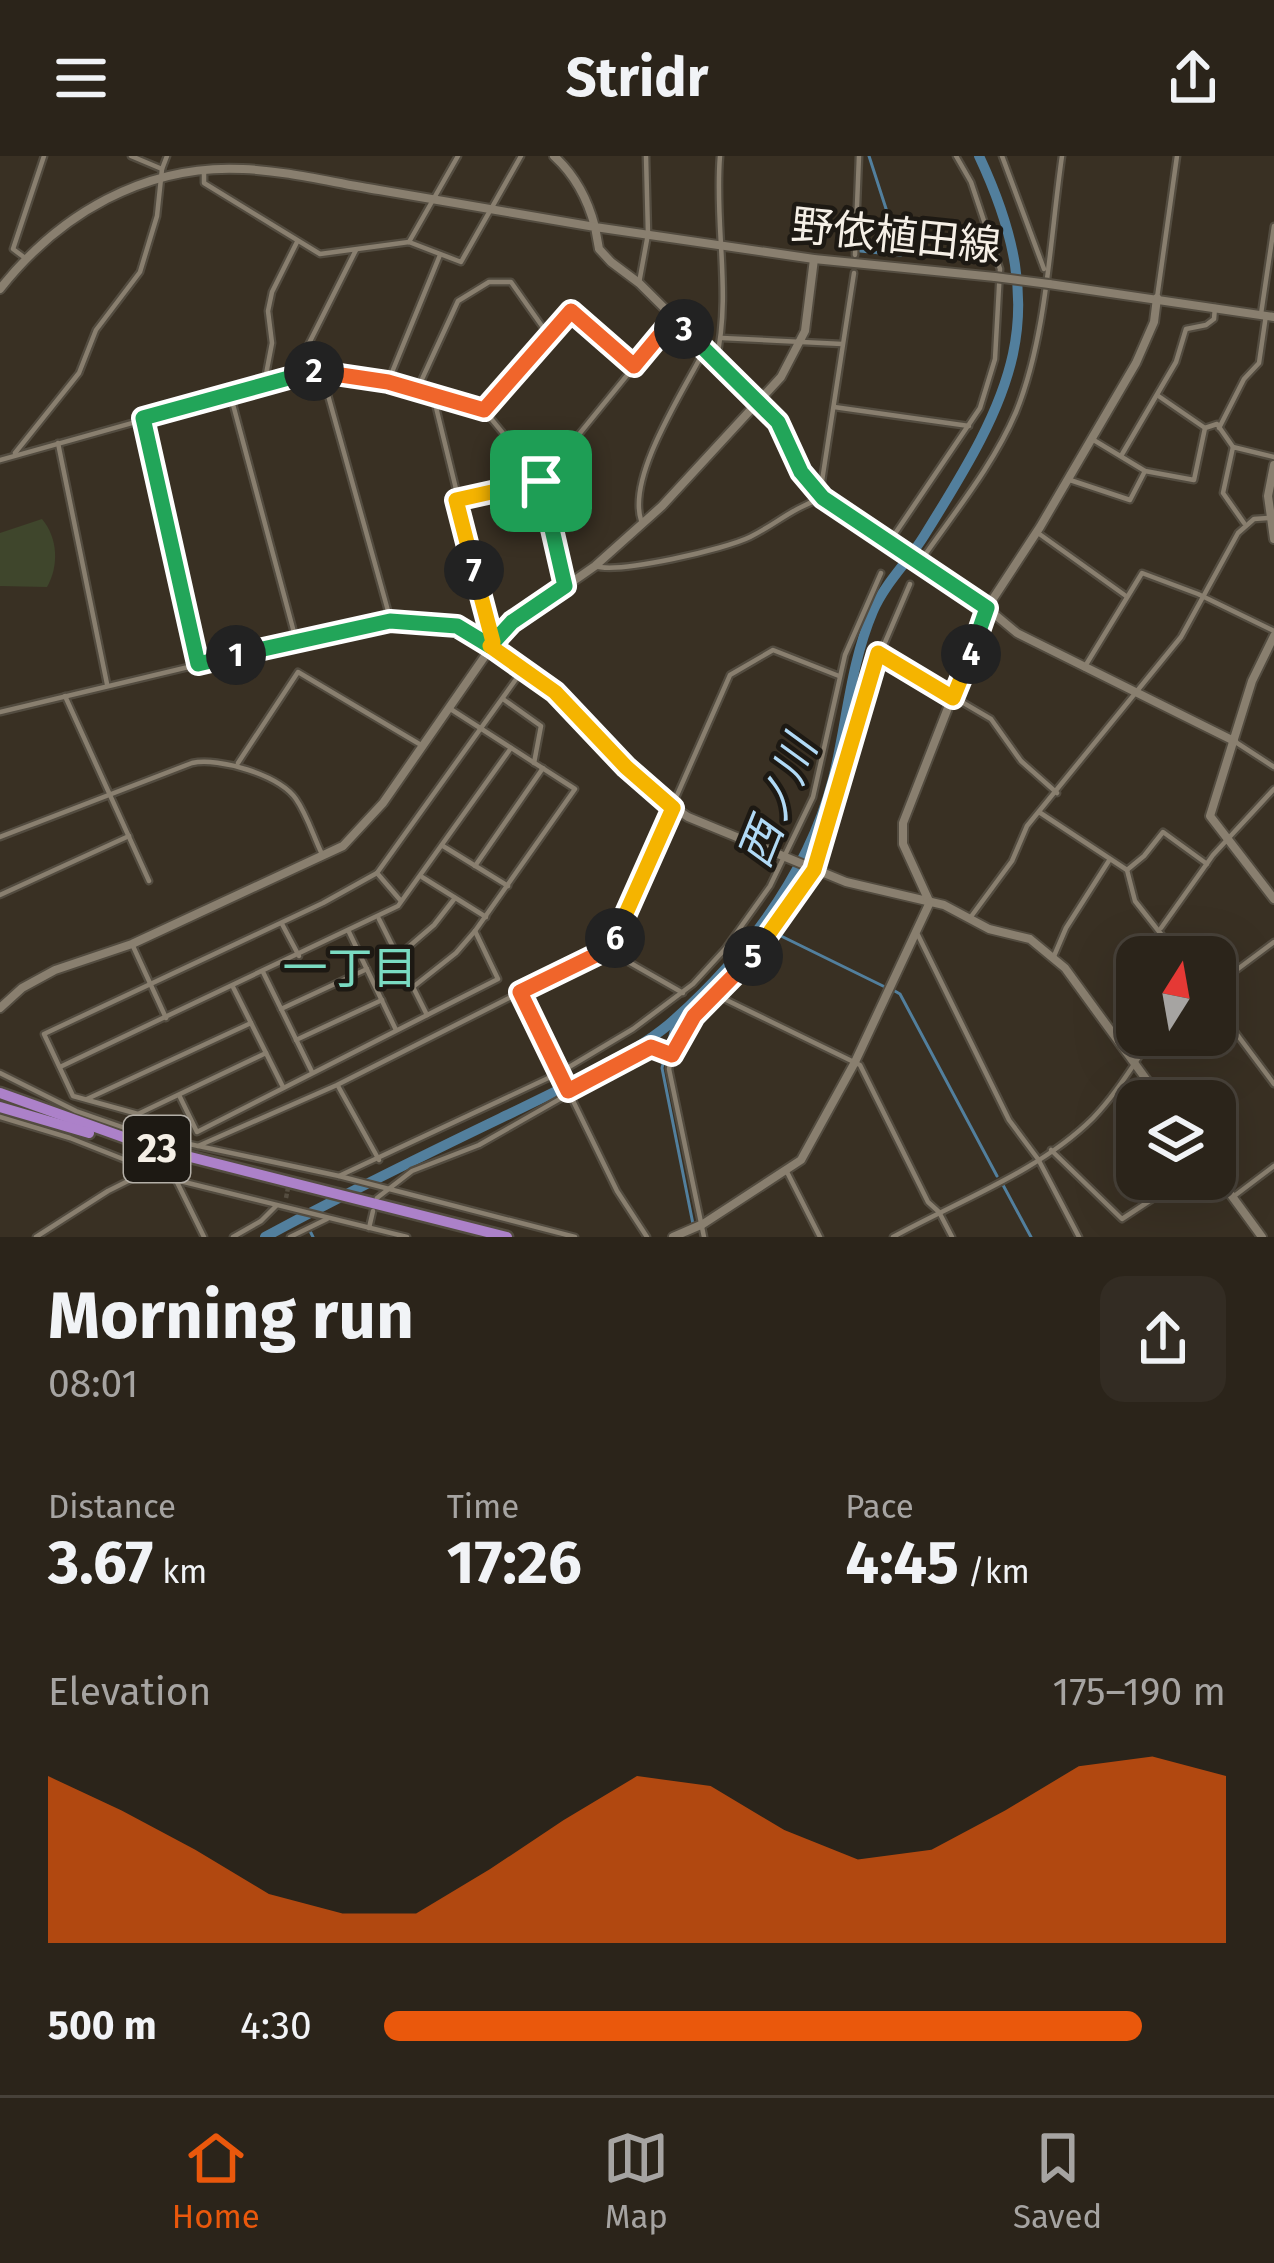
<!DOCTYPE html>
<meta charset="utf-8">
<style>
:root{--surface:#2b241a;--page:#332c23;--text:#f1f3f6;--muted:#a6a4a2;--line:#474139;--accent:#ea580c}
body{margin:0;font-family:"Fira Sans","Noto Sans JP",sans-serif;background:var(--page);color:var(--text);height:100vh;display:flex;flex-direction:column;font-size:45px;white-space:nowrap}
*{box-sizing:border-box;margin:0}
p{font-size:39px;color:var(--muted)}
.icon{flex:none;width:66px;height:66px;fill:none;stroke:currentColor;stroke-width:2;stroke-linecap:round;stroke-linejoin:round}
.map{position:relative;height:1081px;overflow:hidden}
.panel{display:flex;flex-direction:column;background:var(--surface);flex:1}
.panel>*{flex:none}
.needle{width:78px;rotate:11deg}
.controls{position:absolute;left:1116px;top:780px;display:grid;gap:24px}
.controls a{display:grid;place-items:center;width:120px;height:120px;border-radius:24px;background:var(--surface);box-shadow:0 12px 48px #0002,0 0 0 3px var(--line);font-size:60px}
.pin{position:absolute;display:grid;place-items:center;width:102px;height:102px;color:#fff;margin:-51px;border-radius:24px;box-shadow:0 6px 18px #0006}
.km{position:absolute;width:60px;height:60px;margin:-30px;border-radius:50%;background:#222;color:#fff;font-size:33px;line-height:60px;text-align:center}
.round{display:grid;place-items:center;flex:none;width:126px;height:126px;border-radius:24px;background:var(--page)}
.overview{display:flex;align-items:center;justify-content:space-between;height:204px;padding:0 48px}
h1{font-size:66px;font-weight:700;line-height:90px}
.figures{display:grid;grid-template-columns:repeat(3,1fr);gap:18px;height:204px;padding:12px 48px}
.figures div{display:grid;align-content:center}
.figures b{font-size:60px;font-weight:700}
.figures small{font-size:33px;font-weight:400}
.figures p{font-size:33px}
.chart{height:336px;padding:24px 48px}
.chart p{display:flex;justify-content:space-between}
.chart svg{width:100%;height:216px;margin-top:12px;fill:var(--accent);opacity:.7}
ul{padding:0 48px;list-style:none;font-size:39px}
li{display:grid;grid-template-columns:192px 144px 1fr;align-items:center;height:90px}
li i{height:30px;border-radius:15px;background:var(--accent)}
header{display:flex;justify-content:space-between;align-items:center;height:156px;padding:0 48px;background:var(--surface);font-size:54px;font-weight:700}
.tab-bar{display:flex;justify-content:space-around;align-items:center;height:168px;border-top:3px solid var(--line);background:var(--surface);font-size:33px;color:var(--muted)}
.tab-bar a{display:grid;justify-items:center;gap:6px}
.tab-bar .current{color:var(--accent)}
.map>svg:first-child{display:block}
</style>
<header><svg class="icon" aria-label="menu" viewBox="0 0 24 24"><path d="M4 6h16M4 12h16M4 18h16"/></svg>Stridr<svg class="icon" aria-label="share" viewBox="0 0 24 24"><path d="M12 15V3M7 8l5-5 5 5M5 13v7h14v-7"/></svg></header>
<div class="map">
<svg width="1274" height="1081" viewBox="0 0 1274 1081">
<rect width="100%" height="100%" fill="#393023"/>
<path fill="#3f462c" d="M42 363C58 382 59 410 47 431L0 430V377Z"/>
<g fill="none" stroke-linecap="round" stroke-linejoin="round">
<g stroke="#527f9d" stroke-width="3">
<polyline points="860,95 901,99 869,0"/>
<polyline points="763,767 779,779 885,831"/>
<polyline points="893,834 900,838 997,1020"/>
<polyline points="674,864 662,912 693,1068"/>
<polyline points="1003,1029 1031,1081"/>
<polyline points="310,1075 313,1081"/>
</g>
<path stroke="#527f9d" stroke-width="10" d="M265 1081C342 1039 422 1000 501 962 550 938 636 899 675 863 746 799 808 718 833 623 847 567 850 509 873 455 885 427 908 406 924 380 1012 239 1055 162 979 0"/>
<g stroke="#554d40" stroke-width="4.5" stroke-dasharray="4.5 2" stroke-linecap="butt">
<polyline points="148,1015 176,1001"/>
<polyline points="286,1042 289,1027"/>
</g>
<defs>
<g id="street">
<polyline points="131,0 162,13"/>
<polyline points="1002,0 1044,113"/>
<polyline points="204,15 204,27 320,98 409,86 461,106 521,0"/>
<polyline points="409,86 458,0"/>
<polyline points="855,99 859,0"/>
<polyline points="25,102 13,93 44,0"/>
<polyline points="639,127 648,78 646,0"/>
<polyline points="1157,142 1177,0"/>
<polyline points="1261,158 1274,70"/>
<polyline points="722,182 842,188"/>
<path d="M716 205C732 137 714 69 720 0"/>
<polyline points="321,214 390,462"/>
<polyline points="292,221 356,94"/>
<polyline points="388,226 440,99"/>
<polyline points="264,229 272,187 268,155 272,136 297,86"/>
<polyline points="417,234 458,145 489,126 511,126 549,180"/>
<polyline points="433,239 493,484"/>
<polyline points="1157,239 1205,272"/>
<polyline points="231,241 296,484"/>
<polyline points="834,251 969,270"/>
<polyline points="484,254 571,155 634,210"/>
<polyline points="143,263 198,508"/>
<polyline points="1219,272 1244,223 1259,207 1266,159"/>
<polyline points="1092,283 1145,315 1194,324 1205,272 1217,268 1233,291"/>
<polyline points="58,287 107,528"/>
<polyline points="15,297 79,217 96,174 140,116 157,60 162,13 167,0"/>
<polyline points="1121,300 1176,206 1186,173 1206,169 1214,163 1215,151"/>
<polyline points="0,304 321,214 388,226 484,254 539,321 565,430"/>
<polyline points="1070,324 1130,344 1145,315"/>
<polyline points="820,338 854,117"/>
<polyline points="456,344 541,325 672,164"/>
<path d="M641 364C627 320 684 234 705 193"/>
<polyline points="1244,367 1223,337 1233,291 1274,301"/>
<polyline points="1038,377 1126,440"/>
<polyline points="890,385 980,252 995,203 1000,113 971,26 956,0"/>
<path d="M920 406C953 358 993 310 1016 256 1047 180 1050 82 1062 0"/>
<path d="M595 410C619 418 726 393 750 381 778 367 790 353 823 342"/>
<polyline points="880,498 991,563 1021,605 1057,637"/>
<polyline points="1084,512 1142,417 1198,438 1274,475"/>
<polyline points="65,540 149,725"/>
<polyline points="503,543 541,570 534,607"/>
<polyline points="0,556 377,466 446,468 488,489"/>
<polyline points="1234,585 1274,611"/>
<polyline points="238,607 298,516 421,589"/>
<polyline points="1039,656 1127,714 1135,745 1179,801"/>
<path d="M0 681 192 607C219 601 279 619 296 643 307 659 313 679 321 696"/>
<polyline points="443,690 508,730"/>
<polyline points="475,710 543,612"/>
<polyline points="1127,714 1144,700 1163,676 1207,708"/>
<polyline points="377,717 401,745"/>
<polyline points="422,721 486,761"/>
<polyline points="0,739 129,680"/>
<polyline points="970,762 1012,705 1027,670 1181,481 1238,377 1254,363 1268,362"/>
<polyline points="379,763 427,859"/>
<polyline points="282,768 299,800"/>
<polyline points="1161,772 1213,699 1274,633"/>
<polyline points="349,776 396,874"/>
<polyline points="918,779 1009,964 1038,1003 1079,1081"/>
<polyline points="132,788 166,862"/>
<polyline points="606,793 683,837"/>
<polyline points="398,800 434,769 455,742"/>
<polyline points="1054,800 1066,772 1110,703"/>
<polyline points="263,816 312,916"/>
<polyline points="1215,830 1274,786"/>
<polyline points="233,831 283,931"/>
<polyline points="413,831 456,797 475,775 575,633 449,552"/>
<polyline points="520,836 617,1035 647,1081"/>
<polyline points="716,839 860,909 928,1046 939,1056 952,1081"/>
<polyline points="1215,849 1274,928"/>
<polyline points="281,853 367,813"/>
<polyline points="296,884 382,844"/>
<polyline points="266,897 138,958 73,940 44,878 323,747 377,717 524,512"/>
<polyline points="60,911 398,750 511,592"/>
<polyline points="0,917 76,955 142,978 339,1020 575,1081"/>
<polyline points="338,930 379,1004"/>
<polyline points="179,939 197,976 498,823 475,775"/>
<polyline points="87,943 251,867"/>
<polyline points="0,961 70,982 176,1024 407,1081"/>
<polyline points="198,990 337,929 610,791 730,519 773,494 839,520"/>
<polyline points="1051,994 1122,1063 1183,1023"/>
<polyline points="787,1016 820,1081"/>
<polyline points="339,1020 559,917 633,873 693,828 725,793 770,730 813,641 845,499 881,417"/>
<polyline points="176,1024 204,1081"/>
<polyline points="1233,1041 1274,1010"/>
<polyline points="377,1042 412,1015 479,989 651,891 672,899"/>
<polyline points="369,1072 373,1055"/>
<polyline points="36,1081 108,1035 148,1015"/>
<polyline points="233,1081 261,1065 276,1050"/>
<polyline points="290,1081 327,1063"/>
<polyline points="704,1081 669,913 672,899 694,860 771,778 814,714 871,519 910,428"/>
<path d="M893 1081C958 1045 1040 1015 1093 962 1117 937 1134 907 1154 879"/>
</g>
<g id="secondary">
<path d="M554 0C575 19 588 44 595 71L814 103 995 121"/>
<polyline points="1049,128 1274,161"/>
<path d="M0 133C59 58 145 8 243 13 289 15 334 27 379 34 451 46 523 59 595 71L599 93 611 106 639 127 779 266 801 316 820 338 987 452 1017 477 1234 585"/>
<polyline points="1274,309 1268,340 1274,383"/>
<polyline points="1274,480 1252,525 1210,660 1274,743"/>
<polyline points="490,490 555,536 626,611 660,642 688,661 846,726 944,749 989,773 1030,783 1065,812 1162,945"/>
<polyline points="929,745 903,688 903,667 987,452 1040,371 1136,207 1154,166 1157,142"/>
<polyline points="0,852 22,832 55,814 132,788 343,690 383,647 503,474 595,410 662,350 781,221 805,175 814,103"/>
<polyline points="1215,1017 1262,1081"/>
<polyline points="673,1081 703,1068 801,1004 855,906 930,746"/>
</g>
<g id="highway">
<polyline points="0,937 151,991 507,1081"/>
<polyline points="0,951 89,977"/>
</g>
</defs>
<use href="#street" stroke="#534c40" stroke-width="9"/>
<use href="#secondary" stroke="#534c40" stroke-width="12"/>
<use href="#highway" stroke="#534c40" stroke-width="15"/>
<use href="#street" stroke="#897f6f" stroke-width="4.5"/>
<use href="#secondary" stroke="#897f6f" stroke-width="8"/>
<use href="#highway" stroke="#ac81c9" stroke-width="10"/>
<defs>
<polyline id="secondary-bridge" points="995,121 1049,128"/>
</defs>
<use href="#secondary-bridge" stroke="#534c40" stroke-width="12" stroke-linecap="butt"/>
<use href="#secondary-bridge" stroke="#897f6f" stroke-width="8"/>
</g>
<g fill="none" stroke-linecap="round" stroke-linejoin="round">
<defs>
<polyline id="split-1" points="236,499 390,465 457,470 490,490 512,466 565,430 541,325"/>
<polyline id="split-2" points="236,499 198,508 143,262 314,215"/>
<polyline id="split-3" points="314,215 388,226 484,254 571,155 634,210 674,162 684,173"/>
<polyline id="split-4" points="684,173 778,266 801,316 823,342 987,452 971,498"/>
<polyline id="split-5" points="753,800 814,714 878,497 953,542 971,498"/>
<polyline id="split-6" points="615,782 606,794 520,836 568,935 651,891 672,899 694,860 753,800"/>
<polyline id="split-7" points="474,414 493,486 490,490 555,536 626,611 673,652 615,782"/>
<polyline id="split-8" points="474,414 456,344 541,325"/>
</defs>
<use href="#split-1" stroke="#fff" stroke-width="24"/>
<use href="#split-2" stroke="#fff" stroke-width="24"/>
<use href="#split-3" stroke="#fff" stroke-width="24"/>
<use href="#split-4" stroke="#fff" stroke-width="24"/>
<use href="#split-5" stroke="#fff" stroke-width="24"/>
<use href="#split-6" stroke="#fff" stroke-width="24"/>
<use href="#split-7" stroke="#fff" stroke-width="24"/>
<use href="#split-8" stroke="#fff" stroke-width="24"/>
<use href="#split-1" stroke="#22a559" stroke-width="15"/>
<use href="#split-2" stroke="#22a559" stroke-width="15"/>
<use href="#split-3" stroke="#f0652b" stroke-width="15"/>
<use href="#split-4" stroke="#22a559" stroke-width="15"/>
<use href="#split-5" stroke="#f5b400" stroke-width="15"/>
<use href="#split-6" stroke="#f0652b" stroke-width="15"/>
<use href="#split-7" stroke="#f5b400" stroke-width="15"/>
<use href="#split-8" stroke="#f5b400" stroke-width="15"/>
</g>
<g text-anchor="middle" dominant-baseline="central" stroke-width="9" stroke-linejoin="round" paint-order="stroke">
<rect fill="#1d1913" stroke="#b4afa7" stroke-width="3" x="124" y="960" width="66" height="66" rx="9"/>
<g font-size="39" font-weight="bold" fill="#f5efe6">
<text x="157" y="993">23</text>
</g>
<g font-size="42" fill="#f5efe6" stroke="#1d1913">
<text transform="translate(896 80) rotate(6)">野依植田線</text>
</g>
<g font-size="45" font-style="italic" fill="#b1daf6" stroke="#1d1913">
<text transform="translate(778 646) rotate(-68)">西ノ川</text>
</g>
<g font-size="45" fill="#7adbc2" stroke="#1d1913">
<text x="350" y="813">一丁目</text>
</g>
</g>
</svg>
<div class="controls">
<a><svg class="needle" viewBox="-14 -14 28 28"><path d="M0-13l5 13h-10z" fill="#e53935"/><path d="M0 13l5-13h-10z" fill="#a6a4a2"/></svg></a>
<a><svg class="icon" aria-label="layers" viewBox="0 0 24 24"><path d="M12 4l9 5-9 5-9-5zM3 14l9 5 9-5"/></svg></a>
</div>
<div class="pin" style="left:541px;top:325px;background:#1e9e55"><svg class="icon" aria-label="arrive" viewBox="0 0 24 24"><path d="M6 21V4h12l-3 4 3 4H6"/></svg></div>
<b class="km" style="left:236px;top:499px">1</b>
<b class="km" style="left:314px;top:215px">2</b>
<b class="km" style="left:684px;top:173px">3</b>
<b class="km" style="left:971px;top:498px">4</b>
<b class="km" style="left:753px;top:800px">5</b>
<b class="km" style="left:615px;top:782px">6</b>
<b class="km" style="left:474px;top:414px">7</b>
</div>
<section class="panel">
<div class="overview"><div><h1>Morning run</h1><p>08:01</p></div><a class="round"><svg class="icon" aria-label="share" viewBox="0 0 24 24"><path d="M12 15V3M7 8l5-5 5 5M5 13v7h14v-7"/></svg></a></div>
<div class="figures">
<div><p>Distance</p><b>3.67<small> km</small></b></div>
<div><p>Time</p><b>17:26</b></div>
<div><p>Pace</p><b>4:45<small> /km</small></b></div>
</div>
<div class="chart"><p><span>Elevation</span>175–190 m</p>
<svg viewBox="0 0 160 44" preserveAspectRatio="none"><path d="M0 44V10L10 17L20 25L30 34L40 38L50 38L60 29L70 19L80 10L90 12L100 21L110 27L120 25L130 17L140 8L150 6L160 10V44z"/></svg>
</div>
<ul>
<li><b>500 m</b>4:30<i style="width:90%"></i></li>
</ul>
</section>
<nav class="tab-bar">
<a class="current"><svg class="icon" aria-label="home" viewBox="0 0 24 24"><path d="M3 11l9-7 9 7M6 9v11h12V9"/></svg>Home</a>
<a><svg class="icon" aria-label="map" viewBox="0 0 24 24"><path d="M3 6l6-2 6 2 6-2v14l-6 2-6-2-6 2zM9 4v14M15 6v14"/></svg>Map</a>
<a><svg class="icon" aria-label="saved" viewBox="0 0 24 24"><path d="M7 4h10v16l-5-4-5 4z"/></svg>Saved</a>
</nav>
